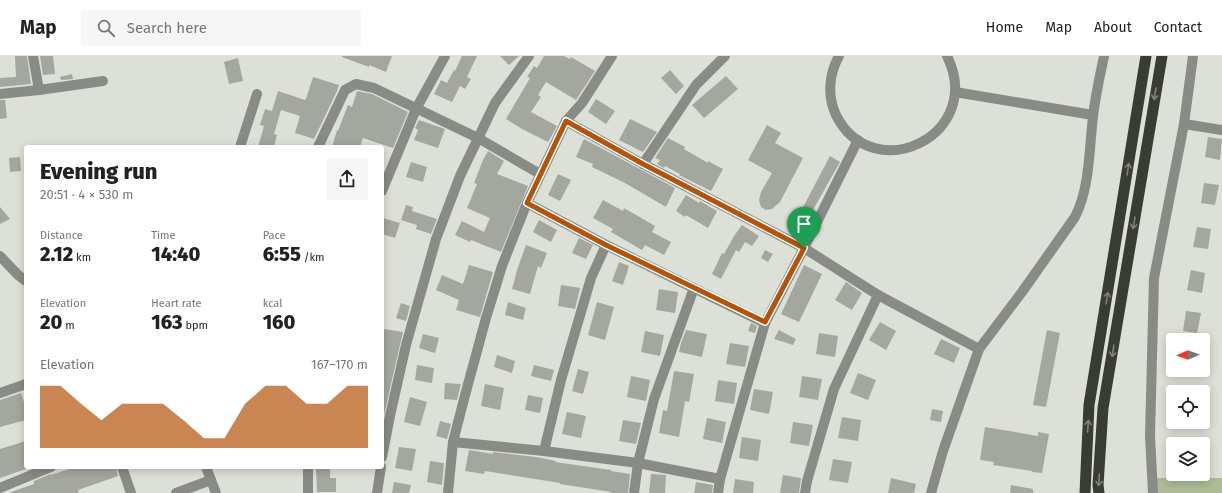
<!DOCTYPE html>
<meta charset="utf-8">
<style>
:root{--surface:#fff;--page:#f6f6f6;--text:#222;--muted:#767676;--line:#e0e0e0;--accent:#b45309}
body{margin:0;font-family:"Fira Sans",sans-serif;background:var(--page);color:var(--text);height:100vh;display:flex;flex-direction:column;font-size:15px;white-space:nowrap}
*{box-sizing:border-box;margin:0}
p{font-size:13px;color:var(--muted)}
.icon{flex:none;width:22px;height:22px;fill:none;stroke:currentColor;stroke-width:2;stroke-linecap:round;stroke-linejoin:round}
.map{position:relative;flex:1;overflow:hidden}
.sheet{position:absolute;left:24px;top:89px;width:360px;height:324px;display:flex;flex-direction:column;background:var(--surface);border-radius:4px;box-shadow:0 2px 10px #0003}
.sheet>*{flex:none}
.needle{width:26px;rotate:268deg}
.fabs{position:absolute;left:1166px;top:277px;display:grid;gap:8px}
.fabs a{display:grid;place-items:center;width:44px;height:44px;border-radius:4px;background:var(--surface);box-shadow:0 2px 10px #0003;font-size:20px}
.pin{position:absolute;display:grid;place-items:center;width:34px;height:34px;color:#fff;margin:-41px -17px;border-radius:50% 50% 50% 0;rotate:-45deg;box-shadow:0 0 4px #0007}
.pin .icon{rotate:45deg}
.round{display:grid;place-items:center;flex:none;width:42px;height:42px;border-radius:4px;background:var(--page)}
.headline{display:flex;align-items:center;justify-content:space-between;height:68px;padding:0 16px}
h1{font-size:22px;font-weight:800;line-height:30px}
.stats{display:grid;grid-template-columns:repeat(3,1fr);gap:6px;height:68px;padding:4px 16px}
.stats div{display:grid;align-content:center}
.stats b{font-size:20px;font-weight:800}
.stats small{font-size:11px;font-weight:400}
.stats p{font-size:11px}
.chart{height:112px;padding:8px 16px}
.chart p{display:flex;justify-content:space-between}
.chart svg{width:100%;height:72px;margin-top:4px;fill:var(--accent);opacity:.7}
header{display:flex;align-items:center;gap:24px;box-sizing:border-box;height:56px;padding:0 20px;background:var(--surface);border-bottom:1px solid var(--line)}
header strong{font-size:19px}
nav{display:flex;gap:22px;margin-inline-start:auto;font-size:14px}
.search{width:280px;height:36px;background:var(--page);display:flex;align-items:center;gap:10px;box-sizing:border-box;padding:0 14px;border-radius:4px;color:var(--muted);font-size:15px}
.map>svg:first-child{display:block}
</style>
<header>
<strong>Map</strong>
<div class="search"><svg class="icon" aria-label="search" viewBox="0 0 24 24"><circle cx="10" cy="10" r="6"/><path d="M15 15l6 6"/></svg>Search here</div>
<nav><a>Home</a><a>Map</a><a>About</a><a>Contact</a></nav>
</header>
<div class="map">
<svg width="1222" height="437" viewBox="0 0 1222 437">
<rect width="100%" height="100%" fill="#dde0d7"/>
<polygon fill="#aebb96" points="1154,422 1222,422 1222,437 1156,437"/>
<g fill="#a4a79e">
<polygon points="15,0 27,0 31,28 0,31 0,22 16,21"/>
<polygon points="40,0 53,0 55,18 43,19"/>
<polygon points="342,0 392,0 386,16 369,9 369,11 342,1"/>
<polygon points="462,0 477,0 467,21 471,23 465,33 460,30 452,46 434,38 441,24 447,27 454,14 455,15"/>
<polygon points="500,0 519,0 509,9"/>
<polygon points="544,0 564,0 570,3 571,1 595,15 576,44 546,26 538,39 541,41 531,56 557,70 548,86 522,73 506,63 530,22 527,21 534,10 537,12"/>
<polygon points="238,2 243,25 229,28 224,6"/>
<polygon points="670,14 684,30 676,38 661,22"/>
<polygon points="72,18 73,23 61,24 60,21"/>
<polygon points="726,20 738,33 704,62 692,49"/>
<polygon points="313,21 339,29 337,35 314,83 295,77 300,60 281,54 274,78 277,79 274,91 258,91 264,70 260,69 265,53 272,55 278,35 305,44 305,43 306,43"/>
<polygon points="357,35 372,38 408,56 393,92 363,82 360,91 332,91 337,74 338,75 348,49 352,51"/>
<polygon points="596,43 615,55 606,68 588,56"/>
<polygon points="0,44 5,44 7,62 0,63"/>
<polygon points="630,63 657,76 643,96 619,84"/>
<polygon points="419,64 445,73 438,92 414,84 418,74 415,72"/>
<polygon points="767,69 781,77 775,87 803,102 780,146 772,153 766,154 761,151 759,144 761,136 772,117 748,104"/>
<polygon points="1208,81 1222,83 1220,104 1205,101"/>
<polygon points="668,82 685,91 684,93 708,107 708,105 723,113 711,135 679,119 680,118 665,110 664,112 657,108 660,104 655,102"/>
<polygon points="584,83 675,132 666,151 625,127 592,111 593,108 576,101"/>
<polygon points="488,95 504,105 497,118 528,130 501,196 471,184 470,186 455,179 462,165 484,176 490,162 467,152 477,128 474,127 483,104"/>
<polygon points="830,100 840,106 800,177 792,172"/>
<polygon points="20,101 21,115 10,116 9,102"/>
<polygon points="411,106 427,111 423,126 406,121"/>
<polygon points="558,118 571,124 560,145 548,139"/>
<polygon points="1204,127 1219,129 1215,149 1201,147"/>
<polygon points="686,139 699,147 700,145 717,155 708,172 686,159 685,161 676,155"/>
<polygon points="603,144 623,155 624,152 655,170 652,176 671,186 664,199 645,189 642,194 611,176 613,173 593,162"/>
<polygon points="406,149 413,151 412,155 437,163 431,178 416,173 417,169 401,164"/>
<polygon points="0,151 10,163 0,168"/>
<polygon points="383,162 400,167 395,182 382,178 382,167"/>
<polygon points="539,164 557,174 551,186 533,176"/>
<polygon points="742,169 759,180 752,190 745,186 739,196 736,194 721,223 712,218 722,197 724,198 734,180"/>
<polygon points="1197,171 1211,173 1208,193 1193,191"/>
<polygon points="579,182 593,189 586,203 572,197"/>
<polygon points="526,189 547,197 541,212 538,210 530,238 512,233 517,214"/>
<polygon points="765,194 773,198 768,206 761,202"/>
<polygon points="619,206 629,210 623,229 612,225"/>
<polygon points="469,209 493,216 480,261 456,254 459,244 436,234 442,219 463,228"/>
<polygon points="804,209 822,218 799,266 781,258"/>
<polygon points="1191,214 1205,217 1202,237 1187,234"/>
<polygon points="846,226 862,237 852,254 835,244"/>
<polygon points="561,229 580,232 575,253 558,250"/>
<polygon points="659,233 678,236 675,257 656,254"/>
<polygon points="508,246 526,252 523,264 505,259"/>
<polygon points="597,246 614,251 605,284 588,279"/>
<polygon points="401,247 410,250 406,265 396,262"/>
<polygon points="1186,255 1201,257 1197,277 1183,275"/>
<polygon points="880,266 896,275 886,294 869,284"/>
<polygon points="751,267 757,270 755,277 748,275"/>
<polygon points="384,273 403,276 383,363 382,294"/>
<polygon points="686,274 707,278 702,301 679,296 681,287"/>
<polygon points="779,274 796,283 793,289 774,283"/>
<polygon points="1047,274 1060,277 1046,351 1033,349"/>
<polygon points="645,275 664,279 660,300 641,296"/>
<polygon points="819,277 838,280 835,301 816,298"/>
<polygon points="423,278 439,282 435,297 419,292"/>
<polygon points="941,283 960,292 954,307 934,298"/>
<polygon points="730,287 749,290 745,311 726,308"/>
<polygon points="497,299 515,305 512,317 494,311"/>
<polygon points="417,309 434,312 432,327 415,324"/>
<polygon points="534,309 554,314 551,325 531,320"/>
<polygon points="578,313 589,316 583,338 572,335"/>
<polygon points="674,315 694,318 689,346 685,345 679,381 659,377 663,354 667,355"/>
<polygon points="858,317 876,324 868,344 850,337"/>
<polygon points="631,320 650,324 646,345 627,341"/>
<polygon points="802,320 822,323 818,344 799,341"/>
<polygon points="718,324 737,327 734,348 715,345"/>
<polygon points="445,327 461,328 457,344 444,343"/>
<polygon points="485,328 504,332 500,354 481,350"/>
<polygon points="754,333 773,336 769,358 750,354"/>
<polygon points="21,337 26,352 26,364 0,371 0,344"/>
<polygon points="528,339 543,342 540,357 525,354"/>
<polygon points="410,341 427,346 420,370 404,366"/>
<polygon points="932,353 943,355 941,366 930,364"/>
<polygon points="567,356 586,360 581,382 562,378"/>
<polygon points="842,361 861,364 858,385 838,382"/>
<polygon points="707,362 726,366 722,387 703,383"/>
<polygon points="623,364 641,367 636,388 619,385"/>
<polygon points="440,365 451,368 447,383 436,380"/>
<polygon points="793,366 813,369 809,390 790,387"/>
<polygon points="985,371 1038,380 1038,376 1049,378 1042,417 1032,416 1032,415 993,409 994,406 980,404"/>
<polygon points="742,381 761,384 758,405 739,402"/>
<polygon points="26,385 26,413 0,422 0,393"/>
<polygon points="399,391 416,393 412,415 395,412"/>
<polygon points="469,394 493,398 493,396 536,401 556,405 555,406 611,414 611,415 630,418 628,437 611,437 611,436 560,428 560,427 529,422 485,415 484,418 465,415"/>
<polygon points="833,403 852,406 848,427 829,424"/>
<polygon points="430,405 444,407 442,429 427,426"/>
<polygon points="76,411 116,411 118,420 78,434 79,437 11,437 11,436 34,428 34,425 51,418 51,419"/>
<polygon points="316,411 330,411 330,422 336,422 336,436 317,436"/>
<polygon points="651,418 666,419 665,437 649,437"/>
<polygon points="783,419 801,422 799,437 780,437"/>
<polygon points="891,422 916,428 914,437 888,437"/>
<polygon points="735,423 754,426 753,437 733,437"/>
<polygon points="394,426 411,429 409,437 392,437"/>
<polygon points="696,426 713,429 712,437 694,437"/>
<polygon points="1011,429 1033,433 1033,437 1010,437"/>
</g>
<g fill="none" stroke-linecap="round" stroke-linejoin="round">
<g stroke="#898b87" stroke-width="10">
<polyline points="33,0 39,34"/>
<path d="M839 0C829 18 827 40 836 59 873 133 986 79 947 0"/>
<polyline points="1193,0 1184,68 1222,74"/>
<polyline points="955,36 1093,59"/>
<polyline points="0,38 39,34 103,25"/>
<polyline points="566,65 643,108 804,192 878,239 979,293"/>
<polyline points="240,91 257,38"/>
<polyline points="318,91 345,34 356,28 374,32 478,82 540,118"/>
<polyline points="643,108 696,29 725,0"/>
<polyline points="382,135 416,53 445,0"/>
<polyline points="527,147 606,189 765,267"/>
<polyline points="0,200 18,219 26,225"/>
<polyline points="0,337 26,328"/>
<polyline points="453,386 544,395 638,407 720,423"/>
<polyline points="544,395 561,324 591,222 606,189"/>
<polyline points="382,401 390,360 406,289 436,183 460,120 495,47 529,0"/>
<polyline points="122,411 131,437"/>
<polyline points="206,411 216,437"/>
<polyline points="0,432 51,411"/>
<polyline points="176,437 211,424"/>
<polyline points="308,437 308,411"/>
<polyline points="377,437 381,411"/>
<polyline points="448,437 453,386 464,343 486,262 502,210 513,182 527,147 566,65 582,47 612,0"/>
<polyline points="634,437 638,407 654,343 694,232"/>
<polyline points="718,437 720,423 765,267 804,192 858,84"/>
<polyline points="805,437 807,425 834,333 878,239"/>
<path d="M931 437 943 395 979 293 1022 236 1075 161C1090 132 1089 93 1093 61 1095 41 1100 20 1104 0"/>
<polyline points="1153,437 1150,380 1154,222 1184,68"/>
</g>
<g stroke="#393c34" stroke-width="11">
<polyline points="1085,437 1089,349 1146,0"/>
<polyline points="1099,437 1098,429 1103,352 1162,0"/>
</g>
</g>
<defs><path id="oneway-shaft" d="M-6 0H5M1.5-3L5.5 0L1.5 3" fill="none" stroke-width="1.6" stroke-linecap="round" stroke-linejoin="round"/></defs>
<g stroke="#80837a">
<use href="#oneway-shaft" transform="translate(1155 38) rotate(99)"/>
<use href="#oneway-shaft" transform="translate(1128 113) rotate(-81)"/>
<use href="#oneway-shaft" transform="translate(1134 167) rotate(99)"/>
<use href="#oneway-shaft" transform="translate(1107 242) rotate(-81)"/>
<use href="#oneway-shaft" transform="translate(1113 295) rotate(99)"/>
<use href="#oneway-shaft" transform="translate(1088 370) rotate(-86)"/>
<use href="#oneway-shaft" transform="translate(1099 424) rotate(93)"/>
</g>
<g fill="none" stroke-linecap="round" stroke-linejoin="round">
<defs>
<polygon id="route" points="566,65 643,108 804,192 765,266 606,189 527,147"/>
</defs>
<use href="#route" stroke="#fff" stroke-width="8"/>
<use href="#route" stroke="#b45309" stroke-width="5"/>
</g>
</svg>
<div class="fabs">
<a><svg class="needle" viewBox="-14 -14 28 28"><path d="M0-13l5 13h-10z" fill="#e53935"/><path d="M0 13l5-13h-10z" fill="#767676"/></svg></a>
<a><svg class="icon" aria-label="locate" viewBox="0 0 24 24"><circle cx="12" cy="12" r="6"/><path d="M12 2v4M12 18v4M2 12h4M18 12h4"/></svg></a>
<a><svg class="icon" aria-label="layers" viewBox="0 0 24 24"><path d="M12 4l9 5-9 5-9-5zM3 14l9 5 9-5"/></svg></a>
</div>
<div class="pin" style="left:804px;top:192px;background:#1e9e55"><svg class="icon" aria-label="arrive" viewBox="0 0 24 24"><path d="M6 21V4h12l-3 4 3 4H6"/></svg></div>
<section class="sheet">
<div class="headline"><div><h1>Evening run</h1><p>20:51 · 4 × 530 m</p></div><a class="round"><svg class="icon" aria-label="share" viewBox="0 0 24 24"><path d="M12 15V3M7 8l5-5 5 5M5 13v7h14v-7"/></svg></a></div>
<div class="stats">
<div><p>Distance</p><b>2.12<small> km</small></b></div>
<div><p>Time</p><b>14:40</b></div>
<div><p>Pace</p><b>6:55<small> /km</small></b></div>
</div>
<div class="stats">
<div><p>Elevation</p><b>20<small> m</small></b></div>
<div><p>Heart rate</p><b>163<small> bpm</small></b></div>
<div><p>kcal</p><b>160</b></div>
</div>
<div class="chart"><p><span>Elevation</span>167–170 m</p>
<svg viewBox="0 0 160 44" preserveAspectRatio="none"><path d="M0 44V6L10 6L20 17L30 27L40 17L50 17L60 17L70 27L80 38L90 38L100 17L110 6L120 6L130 17L140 17L150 6L160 6V44z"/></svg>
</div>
</section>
</div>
